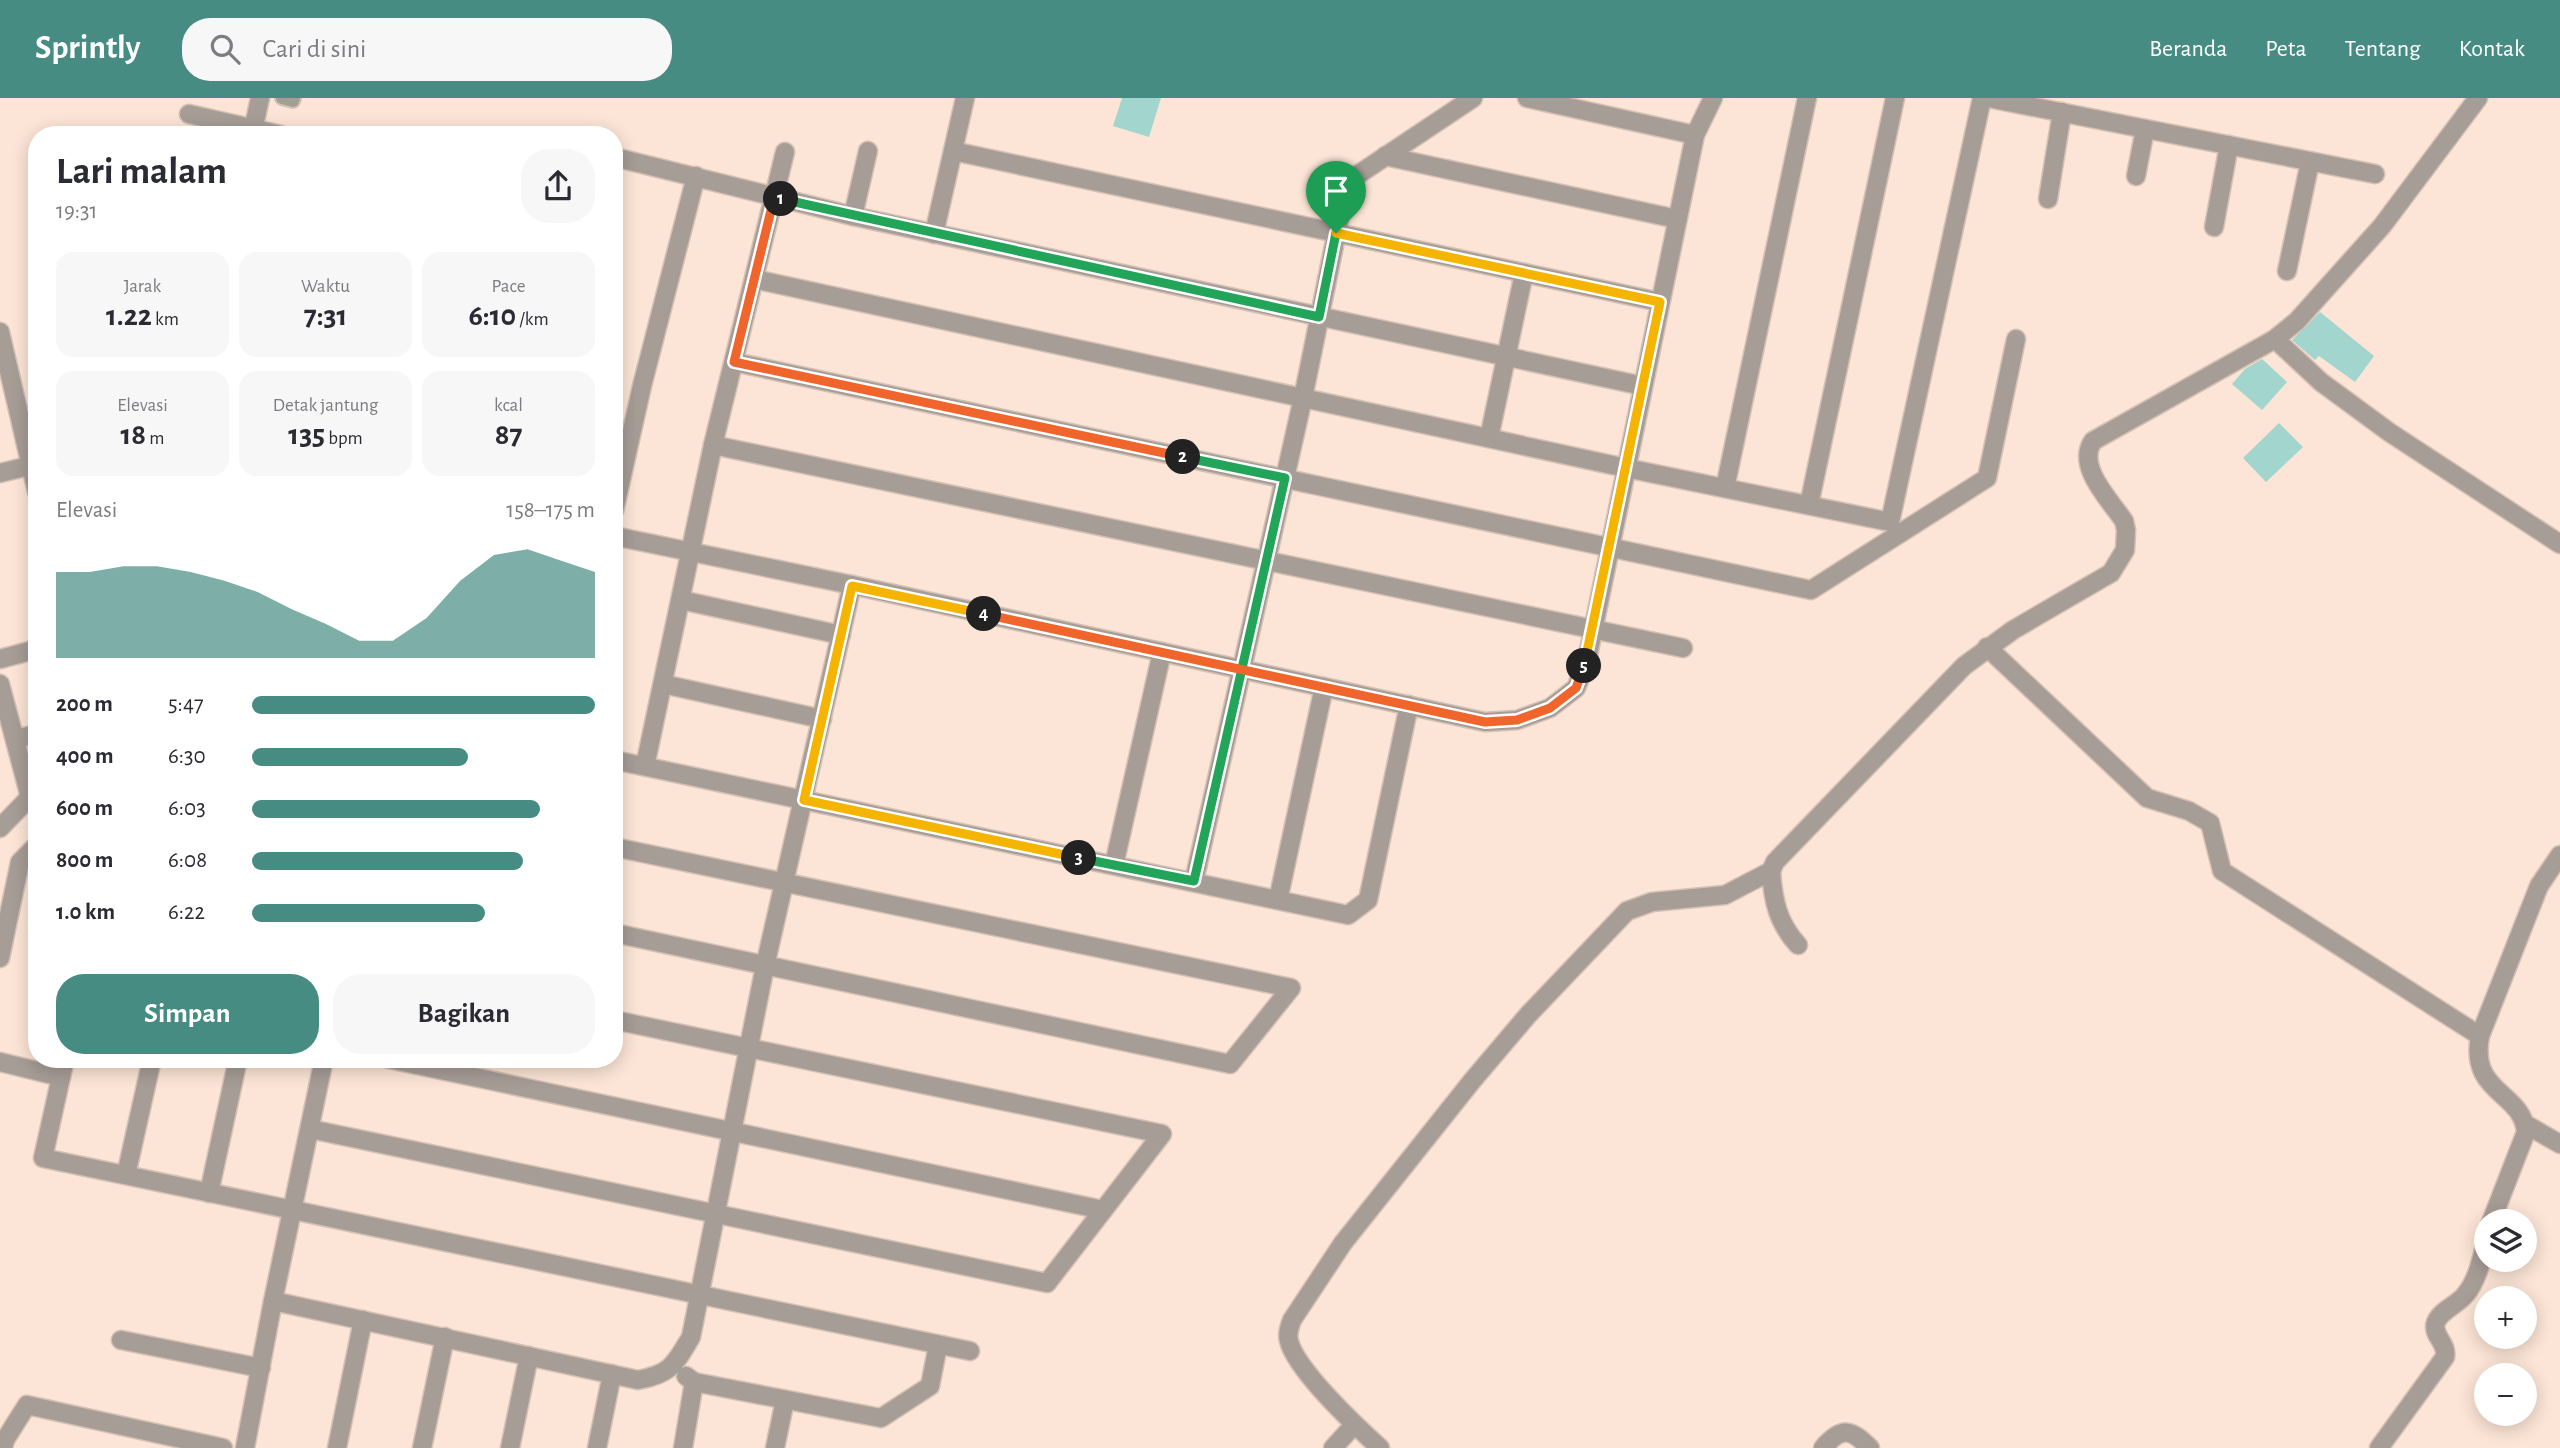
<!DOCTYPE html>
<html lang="id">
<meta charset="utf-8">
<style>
:root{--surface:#fff;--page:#f7f7f7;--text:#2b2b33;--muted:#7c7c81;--accent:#478c82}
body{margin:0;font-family:"Alegreya Sans",sans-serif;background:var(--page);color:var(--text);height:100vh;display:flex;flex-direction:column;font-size:26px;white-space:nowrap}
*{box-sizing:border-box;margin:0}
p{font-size:23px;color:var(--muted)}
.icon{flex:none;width:38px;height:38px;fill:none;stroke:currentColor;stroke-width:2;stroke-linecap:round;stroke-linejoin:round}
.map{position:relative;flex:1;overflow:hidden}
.panel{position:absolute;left:28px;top:28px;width:595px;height:942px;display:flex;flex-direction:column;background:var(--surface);border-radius:28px;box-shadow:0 4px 18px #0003}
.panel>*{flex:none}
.buttons{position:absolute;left:2474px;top:1111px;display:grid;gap:14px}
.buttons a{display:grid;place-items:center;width:63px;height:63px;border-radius:50%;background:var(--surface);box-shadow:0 4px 18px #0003;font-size:35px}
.pin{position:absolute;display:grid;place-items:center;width:60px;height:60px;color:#fff;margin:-72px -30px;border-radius:50% 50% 50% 0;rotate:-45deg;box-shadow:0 0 7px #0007}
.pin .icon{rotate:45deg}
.km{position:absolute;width:35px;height:35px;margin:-18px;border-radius:50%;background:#222;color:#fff;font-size:19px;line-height:35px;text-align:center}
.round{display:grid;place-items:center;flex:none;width:74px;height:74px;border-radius:28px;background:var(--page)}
.overview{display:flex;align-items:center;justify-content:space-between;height:119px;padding:0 28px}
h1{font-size:38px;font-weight:700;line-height:52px}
.figures{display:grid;grid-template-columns:repeat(3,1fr);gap:10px;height:119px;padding:7px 28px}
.figures div{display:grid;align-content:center;border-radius:18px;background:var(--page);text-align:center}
.figures b{font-size:30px;font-weight:700}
.figures small{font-size:19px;font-weight:400}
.figures p{font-size:19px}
.chart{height:196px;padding:14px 28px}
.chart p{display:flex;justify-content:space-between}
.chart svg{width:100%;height:126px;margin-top:7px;fill:var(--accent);opacity:.7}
.button{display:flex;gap:14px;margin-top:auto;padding:14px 28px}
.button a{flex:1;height:80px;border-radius:28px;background:var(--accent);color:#fff;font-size:28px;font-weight:700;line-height:80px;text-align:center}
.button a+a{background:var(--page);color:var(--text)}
ul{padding:0 28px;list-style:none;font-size:23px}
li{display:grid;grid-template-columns:112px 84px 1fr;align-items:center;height:52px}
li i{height:18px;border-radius:9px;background:var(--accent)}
header{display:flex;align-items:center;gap:42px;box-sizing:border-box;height:98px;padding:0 35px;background:var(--accent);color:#fff}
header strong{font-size:33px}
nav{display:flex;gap:38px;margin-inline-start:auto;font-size:24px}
.search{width:490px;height:63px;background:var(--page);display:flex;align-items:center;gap:18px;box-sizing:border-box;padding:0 24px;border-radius:28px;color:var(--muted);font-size:26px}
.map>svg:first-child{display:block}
</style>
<header>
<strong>Sprintly</strong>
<div class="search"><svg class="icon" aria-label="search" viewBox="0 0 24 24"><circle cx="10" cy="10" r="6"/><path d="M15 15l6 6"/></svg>Cari di sini</div>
<nav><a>Beranda</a><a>Peta</a><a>Tentang</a><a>Kontak</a></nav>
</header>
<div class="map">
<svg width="2560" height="1350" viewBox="0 0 2560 1350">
<rect width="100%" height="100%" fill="#fce5d6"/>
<g fill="#a2d5cd">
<polygon points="1122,0 1161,0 1149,39 1113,28"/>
<polygon points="2320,214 2374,258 2355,284 2319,258 2315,262 2292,242"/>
<polygon points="2262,261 2287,284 2262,312 2232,286 2245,271"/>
<polygon points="2279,325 2303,349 2266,384 2243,360"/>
</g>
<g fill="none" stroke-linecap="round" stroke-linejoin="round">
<defs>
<polyline id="lane" points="282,0 293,3 294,0"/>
<g id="street">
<polyline points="1527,0 1695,37"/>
<polyline points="1988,0 2375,76"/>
<polyline points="189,16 281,37"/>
<polyline points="252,37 260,0"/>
<polyline points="953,53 1660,204"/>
<polyline points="1385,58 1677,121"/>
<polyline points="614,59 853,118 1643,288"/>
<polyline points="2136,78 2145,31"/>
<polyline points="2048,101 2062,14"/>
<polyline points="853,118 868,53"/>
<polyline points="2214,129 2229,47"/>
<polyline points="934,136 965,0"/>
<polyline points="2287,173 2310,64"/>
<polyline points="754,181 1626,370 1890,424 1982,0"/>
<polyline points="0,234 37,394"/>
<polyline points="2275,241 2321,284 2389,334 2560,446"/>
<polyline points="734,264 1811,492 1987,380 2016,241"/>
<polyline points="1489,340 1524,175"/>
<polyline points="713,347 1683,550"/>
<polyline points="0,375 37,366"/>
<polyline points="1725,390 1807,0"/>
<polyline points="1809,407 1895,0"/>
<polyline points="614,413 642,288 696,78"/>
<polyline points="852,487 1485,624 1517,622 1550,610 1576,590 1587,562 1695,37 1713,0"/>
<polyline points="681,502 841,537"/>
<polyline points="1987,549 2147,700 2189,713 2210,725 2222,773 2480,938"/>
<polyline points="0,561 37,551"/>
<polyline points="0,586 30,699 0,730"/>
<polyline points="663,586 822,621"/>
<polyline points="15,641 37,636"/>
<polyline points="614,662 1348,817 1368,802 1409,607"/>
<polyline points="645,668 713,347 785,54"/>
<polyline points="614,749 1291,890 1230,966 614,835"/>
<polyline points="1114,767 1162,554"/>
<path d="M1771 773C1773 803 1778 825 1798 847"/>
<polyline points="1194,783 1303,300 1347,84 1473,0"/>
<polyline points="1278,802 1324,589"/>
<polyline points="0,860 20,764 37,747"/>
<polyline points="65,961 43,1060 970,1253"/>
<polyline points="389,961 1103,1112"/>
<polyline points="0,964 61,979"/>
<polyline points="2525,1026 2560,1046"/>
<polyline points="310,1031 1047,1185 1162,1036 614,922"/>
<polyline points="126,1077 152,961"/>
<polyline points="209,1095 238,961"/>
<path d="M2491 1124 2526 1034C2522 993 2469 996 2480 938L2539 788 2560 757"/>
<polyline points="273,1203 324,961"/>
<polyline points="121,1242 261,1270"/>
<polyline points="694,1284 881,1320 930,1288 938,1247"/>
<polyline points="3,1350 5,1342 27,1307 223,1350"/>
<path d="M245 1350 273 1203 638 1282C671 1276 675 1266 691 1239L765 868 852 487 614 438"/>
<polyline points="337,1350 363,1222"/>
<polyline points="422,1350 445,1239"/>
<polyline points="510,1350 529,1258"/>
<polyline points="597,1350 612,1276"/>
<polyline points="683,1350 694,1284 686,1278"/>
<polyline points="775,1350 785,1302"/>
<polyline points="1333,1350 1354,1327"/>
<path d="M1380 1350C1357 1329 1296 1272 1289 1243 1287 1236 1289 1230 1292 1222L1343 1145 1472 983 1528 917 1627 813 1652 804 1725 797 1771 773 1775 764 1964 568 2013 532 2111 475 2125 452 2126 432 2124 423C2109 401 2076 368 2093 343L2275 241 2297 223 2382 128 2478 0"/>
<path d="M1823 1350C1842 1328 1851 1331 1870 1350"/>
<path d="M2379 1350 2445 1259C2448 1245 2431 1237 2436 1224 2441 1212 2457 1207 2465 1197 2478 1182 2482 1159 2487 1140"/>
</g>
</defs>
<use href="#lane" stroke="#d5c1b4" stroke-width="16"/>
<use href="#street" stroke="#d5c1b4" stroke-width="21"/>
<use href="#lane" stroke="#a79d97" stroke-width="12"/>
<use href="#street" stroke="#a79d97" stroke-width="18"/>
</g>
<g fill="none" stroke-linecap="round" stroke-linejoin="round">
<defs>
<polyline id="split-1" points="781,101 1319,219 1336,135"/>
<polyline id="split-2" points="781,101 774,100 734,264 1183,359"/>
<polyline id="split-3" points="1079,760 1194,783 1285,380 1183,359"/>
<polyline id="split-4" points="984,516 852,488 804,702 1079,760"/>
<polyline id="split-5" points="984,516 1485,624 1517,622 1550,610 1576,590 1584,568"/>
<polyline id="split-6" points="1336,135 1660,204 1584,568"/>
</defs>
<use href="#split-1" stroke="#fff" stroke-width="14"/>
<use href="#split-2" stroke="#fff" stroke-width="14"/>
<use href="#split-3" stroke="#fff" stroke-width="14"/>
<use href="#split-4" stroke="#fff" stroke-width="14"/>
<use href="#split-5" stroke="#fff" stroke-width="14"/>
<use href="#split-6" stroke="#fff" stroke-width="14"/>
<use href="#split-1" stroke="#22a559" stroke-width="9"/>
<use href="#split-2" stroke="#f0652b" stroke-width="9"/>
<use href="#split-3" stroke="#22a559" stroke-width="9"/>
<use href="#split-4" stroke="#f5b400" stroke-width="9"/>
<use href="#split-5" stroke="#f0652b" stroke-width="9"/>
<use href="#split-6" stroke="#f5b400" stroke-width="9"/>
</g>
</svg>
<div class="buttons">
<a><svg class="icon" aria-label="layers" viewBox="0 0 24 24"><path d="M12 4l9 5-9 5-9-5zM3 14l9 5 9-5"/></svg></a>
<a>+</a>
<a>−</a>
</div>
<div class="pin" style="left:1336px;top:135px;background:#1e9e55"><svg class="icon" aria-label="arrive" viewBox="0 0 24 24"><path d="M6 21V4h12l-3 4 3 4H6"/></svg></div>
<b class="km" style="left:781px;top:101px">1</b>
<b class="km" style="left:1183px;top:359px">2</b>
<b class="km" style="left:1079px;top:760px">3</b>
<b class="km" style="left:984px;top:516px">4</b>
<b class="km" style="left:1584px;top:568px">5</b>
<section class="panel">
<div class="overview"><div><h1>Lari malam</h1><p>19:31</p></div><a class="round"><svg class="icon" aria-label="share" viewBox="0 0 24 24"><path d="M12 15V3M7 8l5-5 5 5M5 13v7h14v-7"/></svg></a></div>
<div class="figures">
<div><p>Jarak</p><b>1.22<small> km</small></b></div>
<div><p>Waktu</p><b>7:31</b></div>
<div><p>Pace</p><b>6:10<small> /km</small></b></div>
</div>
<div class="figures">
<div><p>Elevasi</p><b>18<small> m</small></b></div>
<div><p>Detak jantung</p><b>135<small> bpm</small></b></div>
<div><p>kcal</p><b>87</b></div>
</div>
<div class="chart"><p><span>Elevasi</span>158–175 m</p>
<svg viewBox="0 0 160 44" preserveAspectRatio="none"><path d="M0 44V14L10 14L20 12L30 12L40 14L50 17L60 21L70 27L80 32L90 38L100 38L110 30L120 17L130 8L140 6L150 10L160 14V44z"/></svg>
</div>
<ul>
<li><b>200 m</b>5:47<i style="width:100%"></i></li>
<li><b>400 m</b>6:30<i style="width:63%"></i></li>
<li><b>600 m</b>6:03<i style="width:84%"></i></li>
<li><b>800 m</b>6:08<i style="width:79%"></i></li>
<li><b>1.0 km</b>6:22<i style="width:68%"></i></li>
</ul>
<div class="button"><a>Simpan</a><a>Bagikan</a></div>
</section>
</div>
